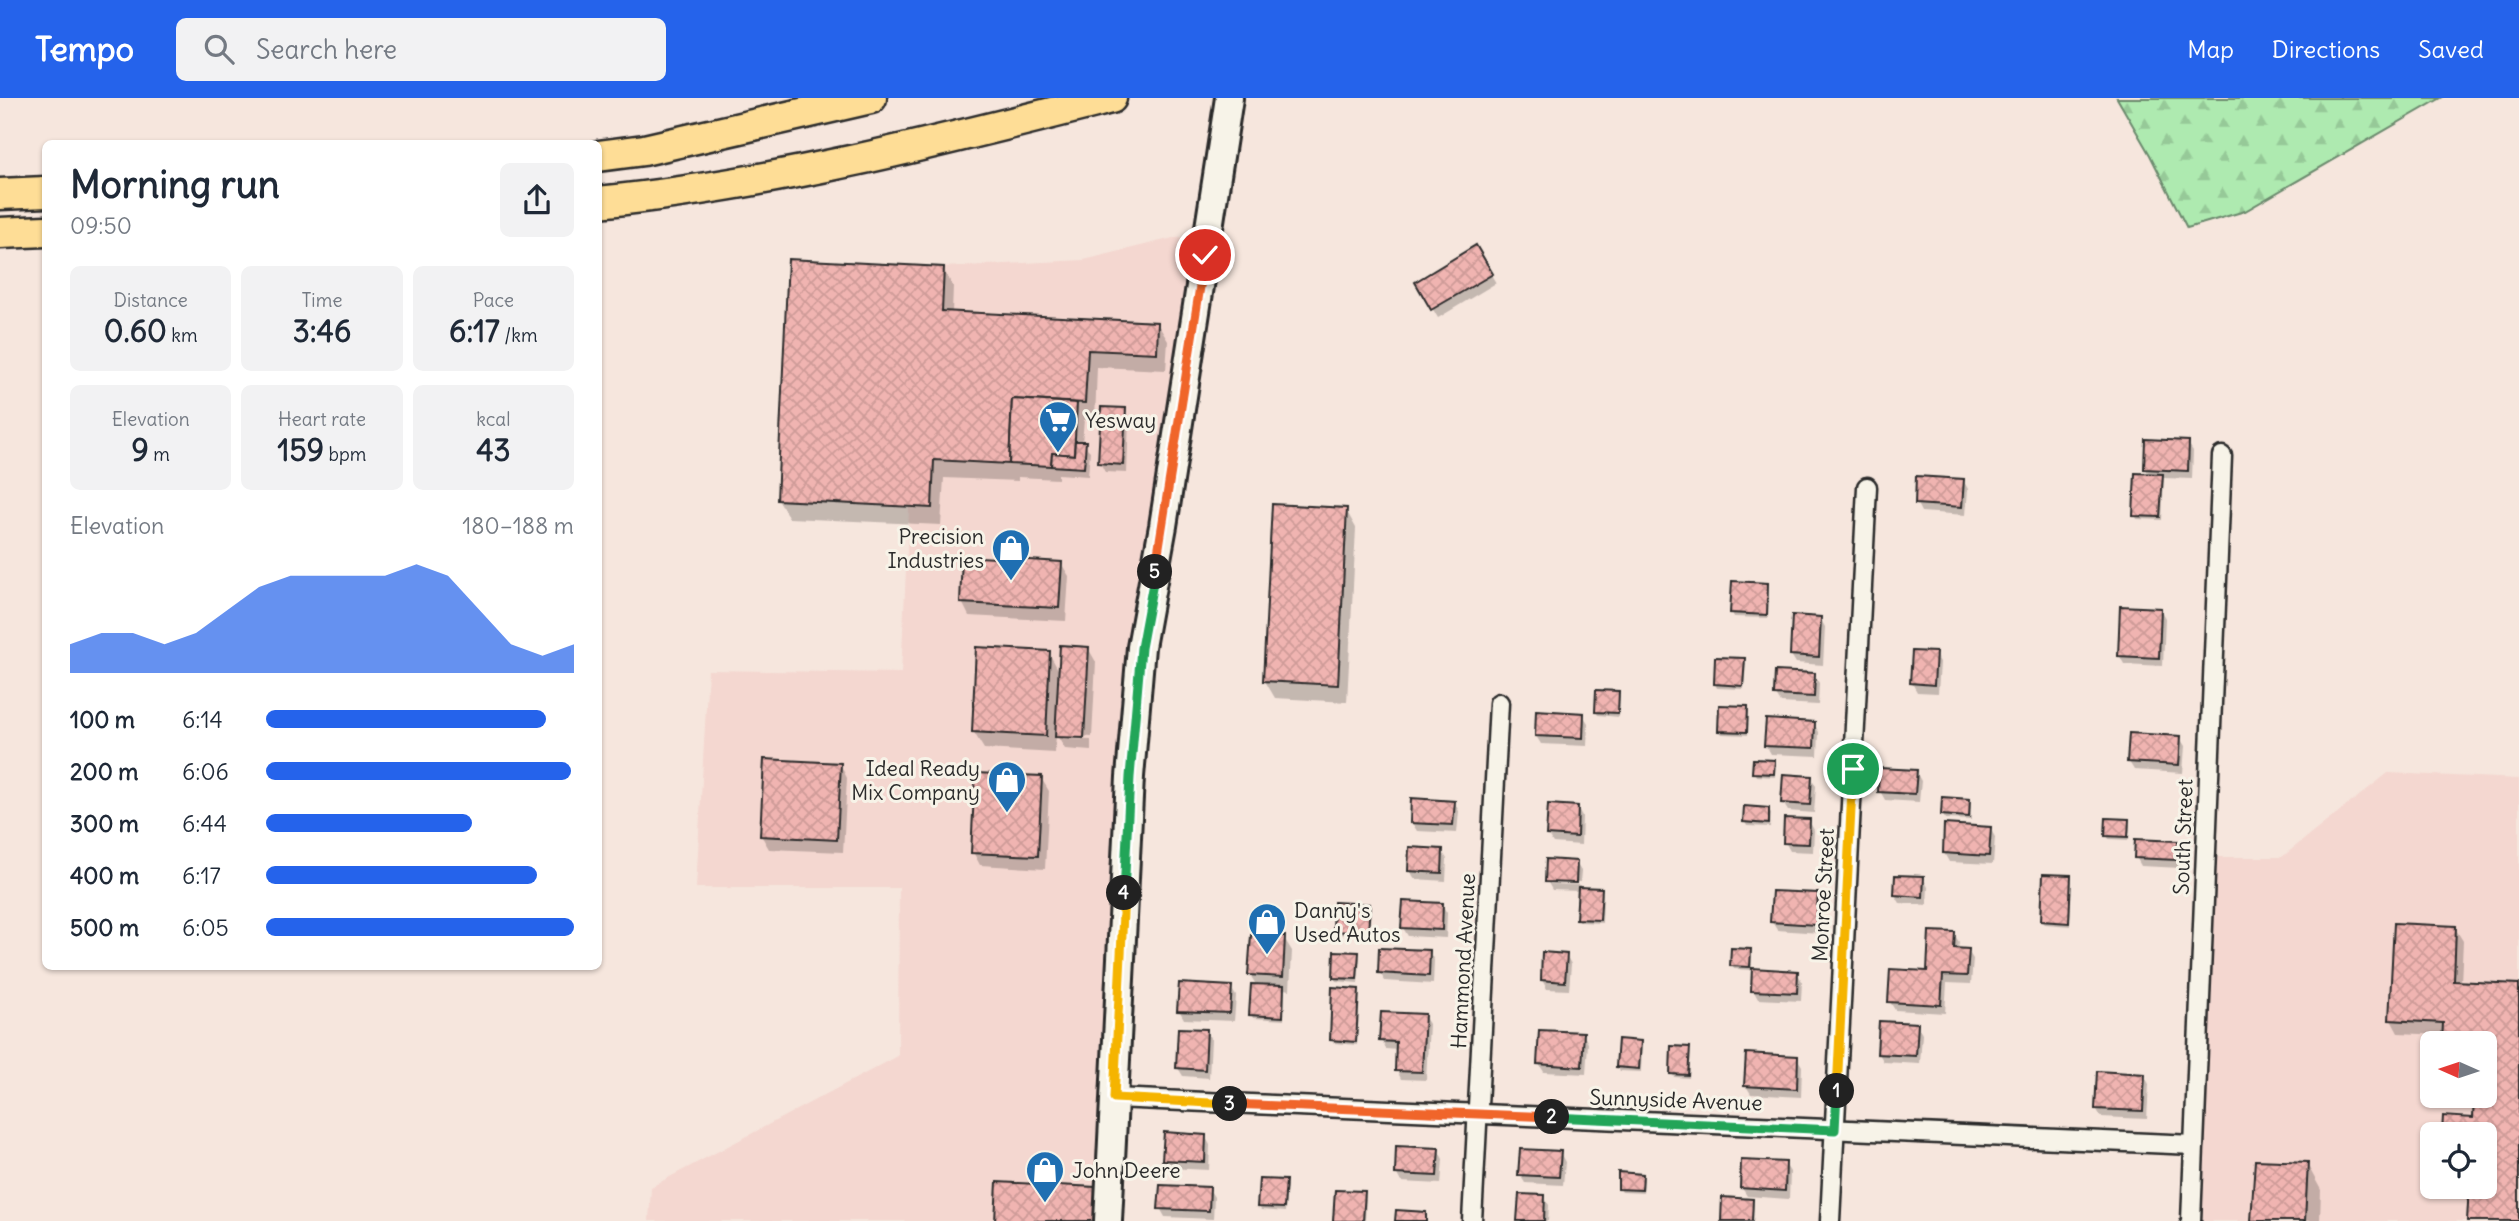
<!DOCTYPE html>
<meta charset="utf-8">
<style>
:root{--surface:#fff;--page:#f2f2f3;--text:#1f2937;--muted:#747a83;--accent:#2563eb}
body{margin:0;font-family:Delius,sans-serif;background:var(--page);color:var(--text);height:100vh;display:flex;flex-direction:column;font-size:26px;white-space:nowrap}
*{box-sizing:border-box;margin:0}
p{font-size:23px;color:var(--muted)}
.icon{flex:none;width:38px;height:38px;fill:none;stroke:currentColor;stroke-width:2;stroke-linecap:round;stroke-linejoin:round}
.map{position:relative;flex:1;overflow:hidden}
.panel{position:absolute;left:42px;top:42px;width:560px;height:830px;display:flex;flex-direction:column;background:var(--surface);border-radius:10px;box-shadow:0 2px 5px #0004}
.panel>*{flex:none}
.needle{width:46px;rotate:273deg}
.tools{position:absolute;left:2420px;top:933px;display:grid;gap:14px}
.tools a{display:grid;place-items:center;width:77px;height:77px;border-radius:10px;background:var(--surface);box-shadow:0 2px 5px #0004;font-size:35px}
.pin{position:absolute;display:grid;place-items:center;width:60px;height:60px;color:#fff;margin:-30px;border:4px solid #fff;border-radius:50%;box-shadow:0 2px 7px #0007}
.km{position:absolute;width:35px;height:35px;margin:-18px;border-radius:50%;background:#222;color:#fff;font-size:19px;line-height:35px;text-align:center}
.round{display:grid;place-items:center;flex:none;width:74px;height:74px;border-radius:10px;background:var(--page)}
.headline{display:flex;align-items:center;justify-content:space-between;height:119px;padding:0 28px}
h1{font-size:38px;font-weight:700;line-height:52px}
.metrics{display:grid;grid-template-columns:repeat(3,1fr);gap:10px;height:119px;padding:7px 28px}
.metrics div{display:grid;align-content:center;border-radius:10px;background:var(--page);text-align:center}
.metrics b{font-size:30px;font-weight:700}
.metrics small{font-size:19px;font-weight:400}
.metrics p{font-size:19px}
.chart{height:196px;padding:14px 28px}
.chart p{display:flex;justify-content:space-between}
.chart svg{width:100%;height:126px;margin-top:7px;fill:var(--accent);opacity:.7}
ul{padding:0 28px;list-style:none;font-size:23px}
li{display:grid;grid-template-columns:112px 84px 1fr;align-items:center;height:52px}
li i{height:18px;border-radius:9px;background:var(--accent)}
header{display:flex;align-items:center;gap:42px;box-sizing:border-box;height:98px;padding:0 35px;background:var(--accent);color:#fff}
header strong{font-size:33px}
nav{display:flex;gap:38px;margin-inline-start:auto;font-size:24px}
.search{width:490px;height:63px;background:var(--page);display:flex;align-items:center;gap:18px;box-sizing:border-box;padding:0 24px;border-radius:10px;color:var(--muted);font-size:26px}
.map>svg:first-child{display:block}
</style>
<header>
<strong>Tempo</strong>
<div class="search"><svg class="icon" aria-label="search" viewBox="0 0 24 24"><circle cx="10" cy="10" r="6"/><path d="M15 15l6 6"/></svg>Search here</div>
<nav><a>Map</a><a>Directions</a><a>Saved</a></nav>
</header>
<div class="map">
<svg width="2519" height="1123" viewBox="0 0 2519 1123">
<defs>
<pattern id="forest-firs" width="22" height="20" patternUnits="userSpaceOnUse" patternTransform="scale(1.75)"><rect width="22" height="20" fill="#aeeab0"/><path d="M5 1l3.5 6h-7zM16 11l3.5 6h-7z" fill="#96c998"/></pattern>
<pattern id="building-cross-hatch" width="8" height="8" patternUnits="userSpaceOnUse" patternTransform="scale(1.75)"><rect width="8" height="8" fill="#f0b4b1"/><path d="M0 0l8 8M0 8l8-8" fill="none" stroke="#ce9b98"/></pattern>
</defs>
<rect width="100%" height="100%" fill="#f6e6dd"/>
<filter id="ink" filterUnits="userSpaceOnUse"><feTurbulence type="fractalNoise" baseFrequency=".0143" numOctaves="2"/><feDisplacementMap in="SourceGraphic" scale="14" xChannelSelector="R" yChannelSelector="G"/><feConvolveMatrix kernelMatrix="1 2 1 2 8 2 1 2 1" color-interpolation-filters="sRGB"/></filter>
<g filter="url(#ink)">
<g fill="#f4d7d0" fill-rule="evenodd">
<polygon points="1208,139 1141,549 1108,1123 649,1123 651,1089 898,958 899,790 696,790 708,572 901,575 909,409 777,402 788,161 944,169 1084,162 1173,140"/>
<path d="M2388 675 2519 681V1123H2191L2206 759H2282ZM2432 945H2485V998H2432ZM2432 1036H2485V1088H2432Z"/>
</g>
<polygon fill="url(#forest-firs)" stroke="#6c8a6e" stroke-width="2" points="2117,0 2441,0 2245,113 2187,130 2150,57"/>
<g fill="#0003">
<polygon points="1475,150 1496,185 1438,220 1417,184"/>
<polygon points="943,171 953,188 952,215 1157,225 1168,243 1166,272 1097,269 1095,322 1084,322 1082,345 1090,353 1088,378 1058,376 1058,381 1018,379 1018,383 944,380 941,427 789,420 778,402"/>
<polygon points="1124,312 1129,320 1127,375 1105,374 1100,365"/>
<polygon points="2188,345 2193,353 2192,381 2164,380 2162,422 2137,421 2135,417 2150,378 2146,371"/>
<polygon points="1963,382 1968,391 1966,417 1921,414 1917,406"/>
<polygon points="1346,412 1356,430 1347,604 1275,600 1265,583"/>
<polygon points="1061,465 1069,478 1066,523 969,518 962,504"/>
<polygon points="1767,486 1769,490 1768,520 1734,519 1732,515"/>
<polygon points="2160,511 2165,520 2163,568 2124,566 2119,557"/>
<polygon points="1820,520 1825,529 1823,567 1796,565 1791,557"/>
<polygon points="1088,550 1096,564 1092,639 1063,637 1063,641 1091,642 1091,653 1065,651 1056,636 1055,655 984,651 973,633 1049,555 1060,575"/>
<polygon points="1935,556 1940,564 1938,595 1917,594 1912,585"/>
<polygon points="1744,562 1746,566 1744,591 1717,590 1715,586"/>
<polygon points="1814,577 1819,585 1818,607 1781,605 1776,597"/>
<polygon points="1618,595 1620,598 1619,619 1598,617 1596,614"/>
<polygon points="1747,610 1749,613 1748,637 1722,636 1719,632"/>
<polygon points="1583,617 1588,625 1587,648 1541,646 1536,638"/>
<polygon points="1814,626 1819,634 1818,658 1771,656 1766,647"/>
<polygon points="2180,640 2185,648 2183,675 2134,672 2129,664"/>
<polygon points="1774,664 1775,679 1756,678 1754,674"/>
<polygon points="840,666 847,680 843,754 769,751 761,737"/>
<polygon points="1916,674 1921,683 1919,704 1885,702 1880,693"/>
<polygon points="1811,679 1816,688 1814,715 1788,713 1783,705"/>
<polygon points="1041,680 1049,693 1045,771 980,767 973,754"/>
<polygon points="1969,702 1971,706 1971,722 1945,721 1943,717"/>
<polygon points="1454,704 1459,713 1457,735 1417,733 1412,725"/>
<polygon points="1577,709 1582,718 1581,747 1553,745 1548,737"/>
<polygon points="1768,711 1771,715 1770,729 1747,728 1745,724"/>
<polygon points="1809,723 1814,732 1813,754 1790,753 1785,744"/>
<polygon points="2128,723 2130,727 2129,742 2109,741 2107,738"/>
<polygon points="1990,730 1995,739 1993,766 1949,764 1944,755"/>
<polygon points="2177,745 2182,753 2181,770 2141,768 2136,759"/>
<polygon points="1442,753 1447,761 1446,783 1415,781 1410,773"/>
<polygon points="1576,765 1581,773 1580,784 1550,782 1550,786 1580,787 1580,791 1601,792 1603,796 1602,825 1580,824 1578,821 1579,793 1552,792 1547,783"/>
<polygon points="2070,779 2072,783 2070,828 2045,826 2042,823"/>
<polygon points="1923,780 1928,789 1927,807 1900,805 1895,797"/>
<polygon points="1817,797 1822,806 1820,835 1777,832 1772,824"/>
<polygon points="1369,807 1371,811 1369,838 1337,836 1335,832"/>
<polygon points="1442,807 1447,815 1446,840 1408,838 1403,830"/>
<polygon points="2455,830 2463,843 2461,885 2519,888 2519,1123 2469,1123 2470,1092 2449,1091 2448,1088 2485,1088 2485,1036 2443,1036 2474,1022 2475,998 2485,998 2485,945 2444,945 2444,937 2398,935 2391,922"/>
<polygon points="1954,836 1959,844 1958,852 1968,853 1973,861 1971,886 1947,885 1945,915 1895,912 1890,904 1928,875"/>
<polygon points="1284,840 1292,853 1290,892 1285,891 1284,922 1253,920 1251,916 1257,888 1250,877"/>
<polygon points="1750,853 1752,856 1752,872 1734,871 1732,867"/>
<polygon points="1429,854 1434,862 1433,886 1385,883 1380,875"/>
<polygon points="1358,856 1360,860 1358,885 1336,883 1334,880"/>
<polygon points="1566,857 1571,866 1569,892 1547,891 1542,882"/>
<polygon points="1797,875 1802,883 1801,903 1758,901 1753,892"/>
<polygon points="1231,890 1236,898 1234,923 1184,921 1179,912"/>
<polygon points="1358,892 1360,896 1357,947 1334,945 1331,942"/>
<polygon points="1424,918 1429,926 1426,982 1401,981 1397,972 1398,952 1386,951 1381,942"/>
<polygon points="1917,927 1922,936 1920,966 1884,964 1879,956"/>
<polygon points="1206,933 1211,941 1209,980 1183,978 1178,970"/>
<polygon points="1583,936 1588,945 1586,976 1544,974 1539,966"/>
<polygon points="1640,944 1642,948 1641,974 1620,973 1618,969"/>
<polygon points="1688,951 1691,955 1689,980 1674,979 1672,975"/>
<polygon points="1797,960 1802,968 1801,999 1751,996 1746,988"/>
<polygon points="2144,977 2149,986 2147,1021 2101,1019 2096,1010"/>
<polygon points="1205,1038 1210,1047 1209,1072 1169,1070 1164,1062"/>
<polygon points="1438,1052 1443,1061 1441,1086 1401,1084 1396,1075"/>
<polygon points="1560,1055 1565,1064 1563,1087 1525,1085 1520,1077"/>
<polygon points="1785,1066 1790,1074 1789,1101 1747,1098 1742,1090"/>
<polygon points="2307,1066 2321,1092 2320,1123 2253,1123"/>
<polygon points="1642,1077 1644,1081 1643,1095 1622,1094 1619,1090"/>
<polygon points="1285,1084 1287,1088 1285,1114 1261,1112 1259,1109"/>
<polygon points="1209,1091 1214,1099 1213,1121 1165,1119 1160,1110"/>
<polygon points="1364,1095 1366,1099 1365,1123 1335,1123"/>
<polygon points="1544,1099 1549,1107 1548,1123 1519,1123"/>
<polygon points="1752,1103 1754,1106 1753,1123 1723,1123"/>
</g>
<g fill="url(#building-cross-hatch)" stroke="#2b2b2b" stroke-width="2">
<polygon points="1476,147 1493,176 1431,212 1415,184"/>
<polygon points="788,161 944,169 942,213 1158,224 1157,255 1088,252 1085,305 1012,301 1009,366 934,362 932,410 777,402"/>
<polygon points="1012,301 1077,305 1074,357 1052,355 1051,368 1009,366"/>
<polygon points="1101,309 1126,310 1123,367 1098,365"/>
<polygon points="2145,341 2189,343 2188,373 2144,371"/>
<polygon points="1075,343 1086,343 1084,370 1051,368 1052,355 1074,357"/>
<polygon points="2135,375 2163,376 2160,419 2133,418"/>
<polygon points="1916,378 1964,381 1962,409 1915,406"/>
<polygon points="1272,406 1347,410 1338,587 1263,583"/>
<polygon points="962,458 1062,464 1059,510 960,505"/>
<polygon points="1732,483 1768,485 1767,517 1730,515"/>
<polygon points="2120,508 2161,510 2159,560 2118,558"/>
<polygon points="1792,517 1821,519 1819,559 1790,557"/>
<polygon points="1060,547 1089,549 1084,640 1055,639"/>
<polygon points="976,549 1050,553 1046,638 972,634"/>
<polygon points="1912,553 1936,554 1934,587 1910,585"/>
<polygon points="1715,559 1745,560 1743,588 1714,586"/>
<polygon points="1775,573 1815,575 1814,599 1774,597"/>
<polygon points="1596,592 1619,593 1618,615 1595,614"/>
<polygon points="1719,607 1748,608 1747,634 1718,633"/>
<polygon points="1536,612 1584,615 1583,640 1535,638"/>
<polygon points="1766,621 1815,624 1814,650 1764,648"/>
<polygon points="2129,635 2181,638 2179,667 2127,664"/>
<polygon points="764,661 841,665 837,742 760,738"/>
<polygon points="1753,661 1775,662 1774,676 1752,675"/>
<polygon points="1879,670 1917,672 1915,696 1878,694"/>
<polygon points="975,675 1042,678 1038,758 971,755"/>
<polygon points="1783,676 1812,678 1810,707 1781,705"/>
<polygon points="1942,699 1970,701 1969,719 1941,717"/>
<polygon points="1411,700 1455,703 1453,727 1410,725"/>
<polygon points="1548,706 1578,708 1577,739 1546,737"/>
<polygon points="1744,708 1769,710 1769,726 1743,724"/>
<polygon points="1784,720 1810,721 1809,746 1783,745"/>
<polygon points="2106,720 2129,721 2128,739 2105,738"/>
<polygon points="1944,726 1991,729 1989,758 1943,755"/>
<polygon points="2135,741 2178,743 2177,762 2134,760"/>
<polygon points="1409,749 1443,751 1442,775 1408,773"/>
<polygon points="1546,761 1577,763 1576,785 1545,784"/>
<polygon points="2043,776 2071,777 2069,825 2041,823"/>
<polygon points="1895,777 1924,778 1923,799 1894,797"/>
<polygon points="1578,789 1602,790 1600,822 1576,821"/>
<polygon points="1772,793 1818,795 1816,827 1770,824"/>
<polygon points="1403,803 1443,805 1442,832 1401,830"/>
<polygon points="1334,804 1370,806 1368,835 1333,833"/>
<polygon points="2394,825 2456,828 2454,883 2519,886 2519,1123 2467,1123 2469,1088 2485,1088 2485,1036 2442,1036 2443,1018 2473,1020 2474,998 2485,998 2485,945 2442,945 2443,925 2389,922"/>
<polygon points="1929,833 1955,834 1954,850 1969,851 1967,878 1943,877 1941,907 1888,904 1890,871 1927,873"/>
<polygon points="1251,837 1285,838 1283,879 1248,877"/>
<polygon points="1379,850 1430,852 1429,878 1378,875"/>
<polygon points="1731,850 1751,851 1750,869 1730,868"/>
<polygon points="1334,853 1359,854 1357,881 1333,880"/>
<polygon points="1542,854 1567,856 1565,884 1541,882"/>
<polygon points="1752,870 1798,873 1797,895 1751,893"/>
<polygon points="1179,885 1232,888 1230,915 1177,913"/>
<polygon points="1251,886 1284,887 1283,919 1249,917"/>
<polygon points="1332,889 1359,891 1356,944 1330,942"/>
<polygon points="1381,914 1425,916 1422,974 1395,973 1396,944 1379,943"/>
<polygon points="1879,923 1918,925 1916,958 1877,956"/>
<polygon points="1178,930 1207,931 1205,972 1176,970"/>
<polygon points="1539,932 1584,934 1582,969 1537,966"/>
<polygon points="1618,941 1641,943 1639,971 1616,969"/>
<polygon points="1671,948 1690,949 1688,977 1670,976"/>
<polygon points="1746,955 1798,958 1797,991 1744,988"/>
<polygon points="2097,973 2145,976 2143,1013 2095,1011"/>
<polygon points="1164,1034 1206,1037 1205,1064 1162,1062"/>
<polygon points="1396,1048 1439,1050 1437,1078 1395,1076"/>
<polygon points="1520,1051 1561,1053 1559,1079 1518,1077"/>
<polygon points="1741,1062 1786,1064 1785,1093 1740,1090"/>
<polygon points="2255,1062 2308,1064 2305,1123 2251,1123"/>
<polygon points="1618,1074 1643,1076 1642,1092 1618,1091"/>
<polygon points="1259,1081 1286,1082 1284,1110 1257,1109"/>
<polygon points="997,1084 1096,1089 1094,1123 995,1123"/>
<polygon points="1160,1087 1210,1089 1209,1113 1158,1111"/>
<polygon points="1335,1092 1365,1093 1363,1123 1333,1123"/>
<polygon points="1519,1096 1545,1097 1544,1123 1517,1123"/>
<polygon points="1722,1099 1753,1101 1752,1123 1721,1123"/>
<polygon points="1396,1112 1426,1114 1426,1123 1395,1123"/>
</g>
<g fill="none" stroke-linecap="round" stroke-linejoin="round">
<defs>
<g id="minor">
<polyline points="1114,1000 2194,1047"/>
<polyline points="1472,1123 1499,605"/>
<polyline points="1830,1123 1867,389"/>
<polyline points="2191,1123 2222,358"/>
</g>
<polyline id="secondary" points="1108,1123 1130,679 1141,549 1163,428 1229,0"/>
<g id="trunk">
<polyline points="598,58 644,52 871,0"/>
<polyline points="0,96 46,94"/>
<path d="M598 104C772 87 942 43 1111 0"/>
<polyline points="0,135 46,133"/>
</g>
</defs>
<use href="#minor" stroke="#2b2b2b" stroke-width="23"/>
<use href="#secondary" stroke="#2b2b2b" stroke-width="32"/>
<use href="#trunk" stroke="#2b2b2b" stroke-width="35"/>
<use href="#minor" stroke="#f7f3e8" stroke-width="18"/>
<use href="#secondary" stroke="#f7f3e8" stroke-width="26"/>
<use href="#trunk" stroke="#fedd96" stroke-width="30"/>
</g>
</g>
<g fill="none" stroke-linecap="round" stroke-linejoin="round" filter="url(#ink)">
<defs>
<polyline id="split-1" points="1837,993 1853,671"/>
<polyline id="split-2" points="1552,1019 1835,1032 1837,993"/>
<polyline id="split-3" points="1230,1006 1552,1019"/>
<polyline id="split-4" points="1124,795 1114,1000 1230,1006"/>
<polyline id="split-5" points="1124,795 1130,679 1141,550 1155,474"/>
<polyline id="split-6" points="1155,474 1205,157"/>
</defs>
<use href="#split-1" stroke="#fff" stroke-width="14"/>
<use href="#split-2" stroke="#fff" stroke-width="14"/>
<use href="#split-3" stroke="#fff" stroke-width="14"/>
<use href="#split-4" stroke="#fff" stroke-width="14"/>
<use href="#split-5" stroke="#fff" stroke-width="14"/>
<use href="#split-6" stroke="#fff" stroke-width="14"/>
<use href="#split-1" stroke="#f5b400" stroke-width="9"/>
<use href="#split-2" stroke="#22a559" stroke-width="9"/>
<use href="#split-3" stroke="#f0652b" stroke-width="9"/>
<use href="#split-4" stroke="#f5b400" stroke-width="9"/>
<use href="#split-5" stroke="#22a559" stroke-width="9"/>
<use href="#split-6" stroke="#f0652b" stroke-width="9"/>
</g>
<defs>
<symbol id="supermarket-pin" viewBox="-11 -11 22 30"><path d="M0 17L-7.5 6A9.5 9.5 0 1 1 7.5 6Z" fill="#1f6fb2" stroke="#f7f3e8"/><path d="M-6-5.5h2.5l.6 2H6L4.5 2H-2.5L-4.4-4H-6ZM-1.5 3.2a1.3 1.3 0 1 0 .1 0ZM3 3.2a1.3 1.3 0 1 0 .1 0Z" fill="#fff"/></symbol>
<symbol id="shop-pin" viewBox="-11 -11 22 30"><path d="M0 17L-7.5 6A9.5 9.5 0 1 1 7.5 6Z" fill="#1f6fb2" stroke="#f7f3e8"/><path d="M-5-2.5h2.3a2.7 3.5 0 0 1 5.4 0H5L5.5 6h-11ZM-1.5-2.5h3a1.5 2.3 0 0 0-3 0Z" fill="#fff"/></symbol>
</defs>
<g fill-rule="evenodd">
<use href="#supermarket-pin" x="1036" y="300" width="44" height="60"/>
<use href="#shop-pin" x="989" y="428" width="44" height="60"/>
<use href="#shop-pin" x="985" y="660" width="44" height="60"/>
<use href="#shop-pin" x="1245" y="802" width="44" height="60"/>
<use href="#shop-pin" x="1023" y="1050" width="44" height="60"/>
</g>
<g text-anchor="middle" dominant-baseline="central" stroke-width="6" stroke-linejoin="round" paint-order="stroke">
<g font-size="21" fill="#2b2b2b" stroke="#f7f3e8" text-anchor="start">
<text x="1085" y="322">Yesway</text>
<text x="984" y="438" text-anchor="end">Precision<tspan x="984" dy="24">Industries</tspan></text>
<text x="980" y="670" text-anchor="end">Ideal Ready<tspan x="980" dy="24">Mix Company</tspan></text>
<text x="1294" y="812">Danny's<tspan x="1294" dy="24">Used Autos</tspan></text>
<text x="1072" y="1072">John Deere</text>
</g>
<g font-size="21" fill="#2b2b2b" stroke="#f7f3e8">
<text transform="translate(2183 739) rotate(-88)">South Street</text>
<text transform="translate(1823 797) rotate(-87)">Monroe Street</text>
<text transform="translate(1463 863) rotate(-87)">Hammond Avenue</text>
<text transform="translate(1676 1002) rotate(2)">Sunnyside Avenue</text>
</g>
</g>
</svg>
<div class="tools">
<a><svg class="needle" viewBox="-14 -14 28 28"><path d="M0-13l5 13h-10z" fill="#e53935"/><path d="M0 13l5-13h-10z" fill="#747a83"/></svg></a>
<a><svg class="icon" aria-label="locate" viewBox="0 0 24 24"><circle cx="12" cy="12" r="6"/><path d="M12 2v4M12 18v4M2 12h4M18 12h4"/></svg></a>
</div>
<div class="pin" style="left:1853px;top:671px;background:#1e9e55"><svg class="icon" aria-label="arrive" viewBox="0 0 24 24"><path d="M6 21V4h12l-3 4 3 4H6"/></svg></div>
<div class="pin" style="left:1205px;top:157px;background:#d93025"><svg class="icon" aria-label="check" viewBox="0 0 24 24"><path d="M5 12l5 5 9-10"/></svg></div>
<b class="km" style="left:1837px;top:993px">1</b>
<b class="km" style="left:1552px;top:1019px">2</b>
<b class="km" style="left:1230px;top:1006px">3</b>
<b class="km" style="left:1124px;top:795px">4</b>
<b class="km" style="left:1155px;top:474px">5</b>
<section class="panel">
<div class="headline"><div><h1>Morning run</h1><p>09:50</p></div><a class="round"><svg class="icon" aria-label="share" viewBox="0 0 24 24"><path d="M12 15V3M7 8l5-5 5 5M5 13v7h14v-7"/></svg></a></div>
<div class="metrics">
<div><p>Distance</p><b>0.60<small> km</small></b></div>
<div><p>Time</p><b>3:46</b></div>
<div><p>Pace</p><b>6:17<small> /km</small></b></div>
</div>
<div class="metrics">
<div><p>Elevation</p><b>9<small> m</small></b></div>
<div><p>Heart rate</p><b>159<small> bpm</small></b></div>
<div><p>kcal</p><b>43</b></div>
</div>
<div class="chart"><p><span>Elevation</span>180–188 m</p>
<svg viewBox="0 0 160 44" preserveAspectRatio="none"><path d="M0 44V34L10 30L20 30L30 34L40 30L50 22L60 14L70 10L80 10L90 10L100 10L110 6L120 10L130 22L140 34L150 38L160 34V44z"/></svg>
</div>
<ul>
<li><b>100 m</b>6:14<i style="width:91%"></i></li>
<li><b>200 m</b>6:06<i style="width:99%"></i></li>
<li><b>300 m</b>6:44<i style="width:67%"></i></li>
<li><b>400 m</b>6:17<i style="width:88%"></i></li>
<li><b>500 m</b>6:05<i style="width:100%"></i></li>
</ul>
</section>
</div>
